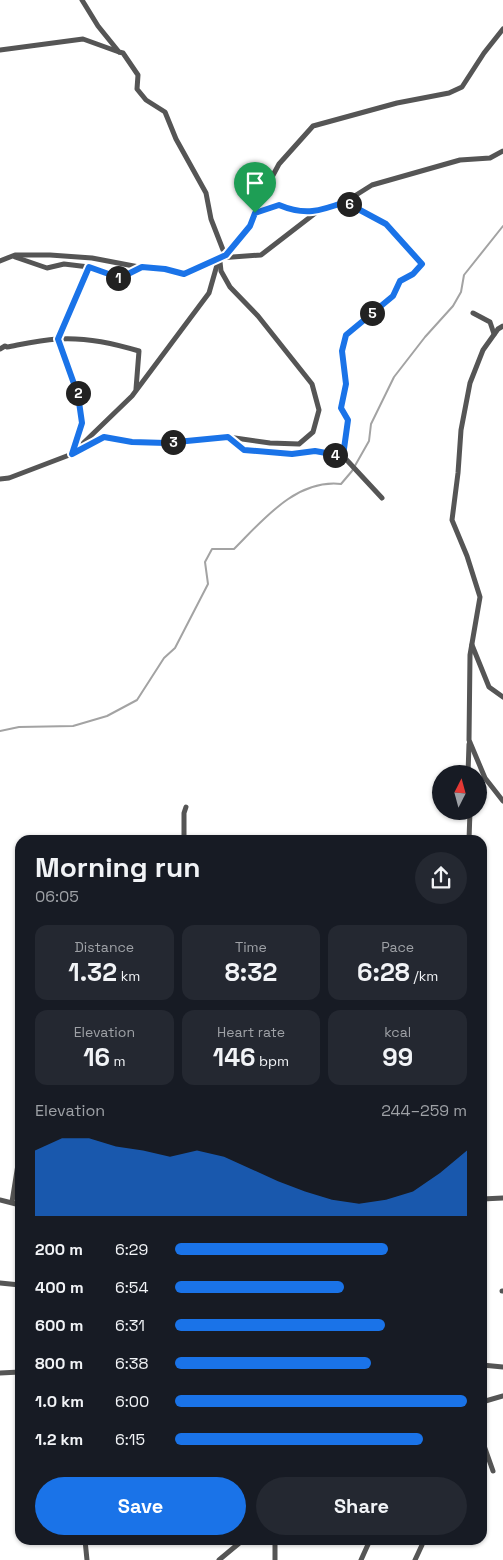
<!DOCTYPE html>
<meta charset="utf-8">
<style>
:root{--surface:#171b24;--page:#242831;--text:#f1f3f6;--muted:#9ea1a6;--accent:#1a73e8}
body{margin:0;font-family:"Space Grotesk",sans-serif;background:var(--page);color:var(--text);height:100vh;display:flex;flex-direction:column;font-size:19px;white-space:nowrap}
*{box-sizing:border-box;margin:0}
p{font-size:16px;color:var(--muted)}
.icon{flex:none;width:28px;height:28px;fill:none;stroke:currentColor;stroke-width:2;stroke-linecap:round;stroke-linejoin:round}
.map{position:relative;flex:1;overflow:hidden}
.details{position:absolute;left:15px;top:835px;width:472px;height:710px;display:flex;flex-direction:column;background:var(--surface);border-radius:15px;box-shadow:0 1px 4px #0004}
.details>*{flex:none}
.needle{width:32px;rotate:6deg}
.fabs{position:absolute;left:432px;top:765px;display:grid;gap:10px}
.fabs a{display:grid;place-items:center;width:55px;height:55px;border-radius:50%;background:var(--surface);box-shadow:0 1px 4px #0004;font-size:25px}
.pin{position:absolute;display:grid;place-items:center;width:42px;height:42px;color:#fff;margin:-51px -21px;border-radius:50% 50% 50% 0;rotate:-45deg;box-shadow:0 0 5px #0007}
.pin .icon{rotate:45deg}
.km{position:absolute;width:25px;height:25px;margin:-12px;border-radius:50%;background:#222;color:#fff;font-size:14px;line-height:25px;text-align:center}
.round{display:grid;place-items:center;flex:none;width:52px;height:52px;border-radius:26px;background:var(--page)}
.overview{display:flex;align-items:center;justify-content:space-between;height:85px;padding:0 20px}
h1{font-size:28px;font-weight:800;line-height:38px}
.metrics{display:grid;grid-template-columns:repeat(3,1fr);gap:8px;height:85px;padding:5px 20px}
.metrics div{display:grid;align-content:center;border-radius:12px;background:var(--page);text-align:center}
.metrics b{font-size:25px;font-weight:800}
.metrics small{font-size:14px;font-weight:400}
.metrics p{font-size:14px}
.chart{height:140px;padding:10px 20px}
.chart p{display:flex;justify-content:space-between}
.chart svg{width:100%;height:90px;margin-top:5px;fill:var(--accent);opacity:.7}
.action{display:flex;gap:10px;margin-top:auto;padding:10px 20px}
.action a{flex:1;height:58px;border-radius:30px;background:var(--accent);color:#fff;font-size:20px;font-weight:800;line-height:58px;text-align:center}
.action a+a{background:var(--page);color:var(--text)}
ul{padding:0 20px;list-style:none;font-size:16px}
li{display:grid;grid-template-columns:80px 60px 1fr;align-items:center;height:38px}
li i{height:12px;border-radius:6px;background:var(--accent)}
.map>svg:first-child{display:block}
</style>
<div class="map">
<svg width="503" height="1560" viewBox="0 0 503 1560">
<rect width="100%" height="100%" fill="#fff"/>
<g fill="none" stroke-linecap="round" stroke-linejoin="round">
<path stroke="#a3a3a3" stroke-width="2" d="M0 731 19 727 73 726 107 716 137 700 164 658 175 648 208 584 205 562 212 549H234C263 520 296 479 341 484L352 471 369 441 371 424 394 377 425 337 453 306 461 292 464 275 503 226"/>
<g stroke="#555" stroke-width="5">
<polyline points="82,0 98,26 119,52 123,53 138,75 137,89 146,100 165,112 176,139 206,193 211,219 225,255"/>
<polyline points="0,50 83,39 119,52"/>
<polyline points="255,213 279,205 291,210 318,211 345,202 372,185 460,160 490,158 503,151"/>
<polyline points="15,257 47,268 64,264 89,267"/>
<polyline points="0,261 15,255 50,255 92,258 139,267 165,269 185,274 219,258 261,255 318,211"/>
<polyline points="220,262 221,271 230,287 258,316 312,384 319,410 313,432 299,444 270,443 228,437"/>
<polyline points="473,313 490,322 494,334"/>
<polyline points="503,326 498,329 483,350 470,383 461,430 458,473 452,520 467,556 480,597 470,655 469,740 485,778 503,801"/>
<path d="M0 349 5 346 7 347C23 344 40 340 57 339 85 337 113 343 139 351L136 389"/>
<polyline points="73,453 82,423 79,395 58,339 89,267 120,278 142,267"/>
<polyline points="72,454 132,396 209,293 219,258 225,255 250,226 264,192 279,164 313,126 397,103 449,93 462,87 484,53 503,29"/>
<polyline points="343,456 348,420 341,408 346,384 343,351 346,335 393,296 400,281 413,274 422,264 386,224 345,202"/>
<polyline points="0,479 9,478 72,454 104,437 132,442 166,443 228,437 244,450 292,454 315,451 343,456 382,498"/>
<polyline points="472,645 489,687 503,697"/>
<polyline points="468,774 469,744"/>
<polyline points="184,840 184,813 186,807"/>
<polyline points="469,840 470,811"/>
<polyline points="482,1199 503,1198"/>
<polyline points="0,1200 20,1205"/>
<polyline points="12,1202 20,1152"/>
<polyline points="0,1283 20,1285"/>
<polyline points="502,1291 503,1291"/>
<polyline points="482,1365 503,1367"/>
<polyline points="0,1373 20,1372"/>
<polyline points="482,1402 503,1396"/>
<polyline points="482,1440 493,1471"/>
<polyline points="85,1540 87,1560"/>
<polyline points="219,1560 243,1540"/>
<polyline points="275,1560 275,1540"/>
<polyline points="361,1560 370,1540"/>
<polyline points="415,1560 422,1545 421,1540"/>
</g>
</g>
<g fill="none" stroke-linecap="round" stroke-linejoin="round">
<defs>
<path id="route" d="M345 202 386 224 422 264 413 274 400 281 393 296 346 335 342 351 346 384 341 408 348 420 343 456 315 451 292 454 244 450 228 437 166 443 132 442 104 437 72 454 82 423 78 395 58 339 89 267 120 278 142 267 165 269 184 274 226 255 250 226 255 213 279 205C305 216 320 211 345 202Z"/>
</defs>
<use href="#route" stroke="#fff" stroke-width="10"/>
<use href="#route" stroke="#1a73e8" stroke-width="6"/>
</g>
</svg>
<div class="fabs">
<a><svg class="needle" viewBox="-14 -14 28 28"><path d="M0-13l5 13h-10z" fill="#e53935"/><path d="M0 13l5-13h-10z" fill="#9ea1a6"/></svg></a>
</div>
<div class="pin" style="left:255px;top:213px;background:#1e9e55"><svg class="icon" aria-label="arrive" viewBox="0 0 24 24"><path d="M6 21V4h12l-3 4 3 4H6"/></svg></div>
<b class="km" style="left:118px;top:278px">1</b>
<b class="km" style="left:78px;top:393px">2</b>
<b class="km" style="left:173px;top:442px">3</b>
<b class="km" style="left:335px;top:455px">4</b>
<b class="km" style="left:372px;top:313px">5</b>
<b class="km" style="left:349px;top:204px">6</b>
<section class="details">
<div class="overview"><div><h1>Morning run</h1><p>06:05</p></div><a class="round"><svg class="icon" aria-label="share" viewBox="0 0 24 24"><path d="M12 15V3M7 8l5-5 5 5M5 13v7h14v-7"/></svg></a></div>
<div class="metrics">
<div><p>Distance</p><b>1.32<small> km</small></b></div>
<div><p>Time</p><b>8:32</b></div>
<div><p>Pace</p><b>6:28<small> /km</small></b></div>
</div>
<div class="metrics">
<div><p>Elevation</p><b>16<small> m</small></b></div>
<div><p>Heart rate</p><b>146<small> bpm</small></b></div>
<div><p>kcal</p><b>99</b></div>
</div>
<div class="chart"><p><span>Elevation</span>244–259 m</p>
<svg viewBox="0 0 160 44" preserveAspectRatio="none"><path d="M0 44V12L10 6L20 6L30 10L40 12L50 15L60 12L70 15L80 21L90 27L100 32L110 36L120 38L130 36L140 32L150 23L160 12V44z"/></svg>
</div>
<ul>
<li><b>200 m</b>6:29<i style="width:73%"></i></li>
<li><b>400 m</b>6:54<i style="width:58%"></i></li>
<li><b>600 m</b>6:31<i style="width:72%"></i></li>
<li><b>800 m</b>6:38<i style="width:67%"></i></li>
<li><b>1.0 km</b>6:00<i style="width:100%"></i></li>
<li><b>1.2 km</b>6:15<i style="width:85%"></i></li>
</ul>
<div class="action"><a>Save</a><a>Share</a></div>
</section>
</div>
